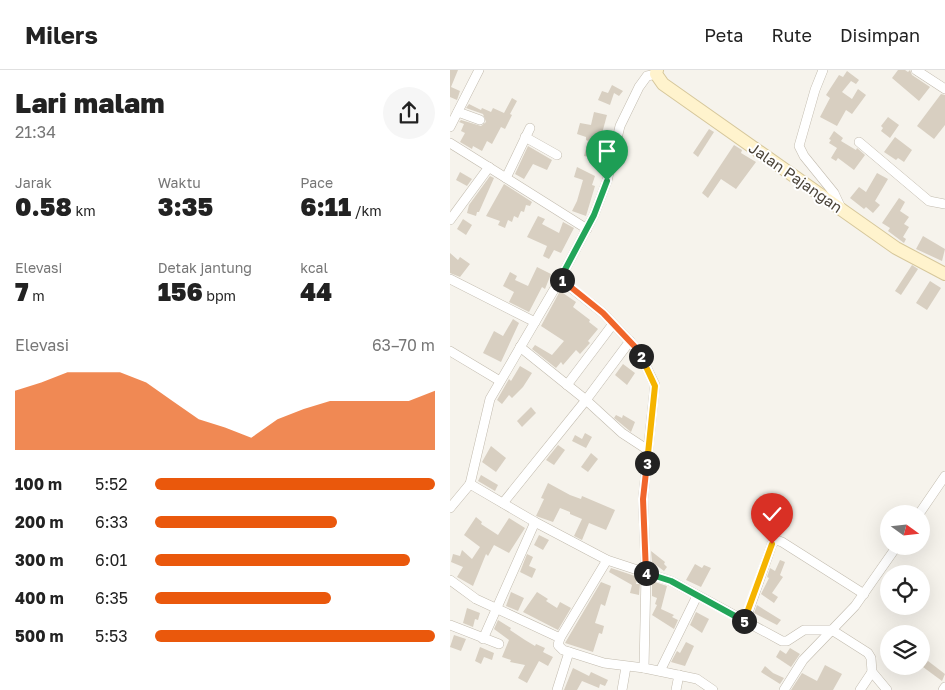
<!DOCTYPE html>
<html lang="id">
<meta charset="utf-8">
<style>
:root{--surface:#fff;--page:#f6f6f6;--text:#222;--muted:#767676;--line:#e0e0e0;--accent:#ea580c}
body{margin:0;font-family:"Golos Text",sans-serif;background:var(--page);color:var(--text);height:100vh;display:flex;flex-direction:column;font-size:19px;white-space:nowrap}
*{box-sizing:border-box;margin:0}
p{font-size:16px;color:var(--muted)}
.icon{flex:none;width:28px;height:28px;fill:none;stroke:currentColor;stroke-width:2;stroke-linecap:round;stroke-linejoin:round}
.map{position:relative;flex:1;overflow:hidden}
.drawer{display:flex;flex-direction:column;background:var(--surface);width:450px}
.drawer>*{flex:none}
.needle{width:32px;rotate:105deg}
.buttons{position:absolute;left:430px;top:435px;display:grid;gap:10px}
.buttons a{display:grid;place-items:center;width:50px;height:50px;border-radius:50%;background:var(--surface);box-shadow:0 5px 20px #0002;font-size:25px}
.pin{position:absolute;display:grid;place-items:center;width:42px;height:42px;color:#fff;margin:-51px -21px;border-radius:50% 50% 50% 0;rotate:-45deg;box-shadow:0 0 5px #0007}
.pin .icon{rotate:45deg}
.km{position:absolute;width:25px;height:25px;margin:-12px;border-radius:50%;background:#222;color:#fff;font-size:14px;line-height:25px;text-align:center}
.round{display:grid;place-items:center;flex:none;width:52px;height:52px;border-radius:26px;background:var(--page)}
.headline{display:flex;align-items:center;justify-content:space-between;height:85px;padding:0 15px}
h1{font-size:28px;font-weight:800;line-height:38px}
.stats{display:grid;grid-template-columns:repeat(3,1fr);gap:8px;height:85px;padding:5px 15px}
.stats div{display:grid;align-content:center}
.stats b{font-size:25px;font-weight:800}
.stats small{font-size:14px;font-weight:400}
.stats p{font-size:14px}
.chart{height:140px;padding:10px 15px}
.chart p{display:flex;justify-content:space-between}
.chart svg{width:100%;height:90px;margin-top:5px;fill:var(--accent);opacity:.7}
ul{padding:0 15px;list-style:none;font-size:16px}
li{display:grid;grid-template-columns:80px 60px 1fr;align-items:center;height:38px}
li i{height:12px;border-radius:6px;background:var(--accent)}
header{display:flex;align-items:center;gap:30px;box-sizing:border-box;height:70px;padding:0 25px;background:var(--surface);border-bottom:1px solid var(--line)}
header strong{font-size:24px}
nav{display:flex;gap:28px;margin-inline-start:auto;font-size:18px}
main{display:flex;flex:1;min-height:0}
.map>svg:first-child{display:block}
</style>
<header>
<strong>Milers</strong>
<nav><a>Peta</a><a>Rute</a><a>Disimpan</a></nav>
</header>
<main>
<section class="drawer">
<div class="headline"><div><h1>Lari malam</h1><p>21:34</p></div><a class="round"><svg class="icon" aria-label="share" viewBox="0 0 24 24"><path d="M12 15V3M7 8l5-5 5 5M5 13v7h14v-7"/></svg></a></div>
<div class="stats">
<div><p>Jarak</p><b>0.58<small> km</small></b></div>
<div><p>Waktu</p><b>3:35</b></div>
<div><p>Pace</p><b>6:11<small> /km</small></b></div>
</div>
<div class="stats">
<div><p>Elevasi</p><b>7<small> m</small></b></div>
<div><p>Detak jantung</p><b>156<small> bpm</small></b></div>
<div><p>kcal</p><b>44</b></div>
</div>
<div class="chart"><p><span>Elevasi</span>63–70 m</p>
<svg viewBox="0 0 160 44" preserveAspectRatio="none"><path d="M0 44V15L10 11L20 6L30 6L40 6L50 11L60 20L70 29L80 33L90 38L100 29L110 24L120 20L130 20L140 20L150 20L160 15V44z"/></svg>
</div>
<ul>
<li><b>100 m</b>5:52<i style="width:100%"></i></li>
<li><b>200 m</b>6:33<i style="width:65%"></i></li>
<li><b>300 m</b>6:01<i style="width:91%"></i></li>
<li><b>400 m</b>6:35<i style="width:63%"></i></li>
<li><b>500 m</b>5:53<i style="width:100%"></i></li>
</ul>
</section>
<div class="map">
<svg width="495" height="620" viewBox="0 0 495 620">
<rect width="100%" height="100%" fill="#f6f3ec"/>
<g fill="#d8cfc1">
<polygon points="0,0 8,0 1,17 10,21 7,30 0,27"/>
<polygon points="448,0 455,0 458,2 460,0 462,5 480,17 469,31 442,8"/>
<polygon points="397,1 409,10 406,14 401,11 392,22 402,29 408,19 416,25 402,44 396,40 387,56 370,47 380,28 376,25 389,5 393,7"/>
<polygon points="162,15 173,21 169,26 164,23 160,35 148,30 152,21 158,23"/>
<polygon points="491,24 495,25 495,55 484,69 467,56"/>
<polygon points="62,28 67,31 60,44 62,45 55,59 51,57 42,74 37,71 32,81 23,76 22,79 10,72 15,63 11,61 14,54 9,52 11,50 31,56 36,52 33,44 16,38 19,34 31,40 32,38 41,42 43,38 54,43"/>
<polygon points="144,42 157,45 148,78 150,79 148,89 134,86 138,71 136,70 136,67 127,64 130,53 141,55"/>
<polygon points="438,47 449,55 440,68 431,61 433,58 431,56"/>
<polygon points="259,59 264,62 248,87 243,83"/>
<polygon points="384,61 393,68 391,71 406,80 407,78 415,85 404,100 388,88 386,91 381,88 387,78 379,73 381,70 379,69"/>
<polygon points="445,67 462,80 454,92 448,88 446,90 434,82"/>
<polygon points="284,75 292,80 291,83 306,92 286,119 271,109 258,128 252,123"/>
<polygon points="78,76 102,90 97,100 83,94 74,109 65,104"/>
<polygon points="127,97 145,106 142,115 145,116 136,146 122,141 127,131 133,110 124,107"/>
<polygon points="10,102 22,109 17,116 6,110"/>
<polygon points="427,103 438,109 425,131 430,135 423,143 416,137 414,139 400,128 409,117 416,122"/>
<polygon points="40,106 44,108 29,142 27,142 26,146 17,143 19,135"/>
<polygon points="54,114 82,132 80,136 76,135 74,142 71,141 68,148 64,146 62,152 58,150 55,158 48,155 50,151 36,146"/>
<polygon points="449,128 455,132 450,141 459,147 454,154 459,157 453,167 456,169 454,173 438,161 440,158 432,153"/>
<polygon points="88,146 95,149 92,154 109,163 113,152 124,158 111,183 104,180 99,189 93,186 97,176 77,167"/>
<polygon points="13,149 22,155 16,165 7,159"/>
<polygon points="473,166 495,179 492,191 466,179"/>
<polygon points="0,183 8,190 10,187 20,194 10,207 0,203"/>
<polygon points="462,195 468,199 451,225 445,221"/>
<polygon points="87,197 101,204 95,219 92,217 79,242 59,232 64,222 53,216 60,202 67,206 65,210 78,216"/>
<polygon points="480,211 491,218 477,240 466,233"/>
<polygon points="110,221 126,232 123,237 140,250 139,252 148,259 138,271 140,273 130,284 126,280 113,295 111,292 106,298 82,279 85,275 102,285 114,271 91,256"/>
<polygon points="63,249 69,253 51,292 33,283 44,261 53,266"/>
<polygon points="173,294 185,303 177,315 165,305"/>
<polygon points="70,296 82,303 73,317 62,328 59,325 52,334 47,330 59,309 61,311"/>
<polygon points="81,337 86,343 72,357 67,351"/>
<polygon points="166,345 172,348 173,345 185,352 181,362 164,348"/>
<polygon points="135,363 142,367 136,378 122,371 125,365 132,369"/>
<polygon points="108,375 115,380 104,395 96,390"/>
<polygon points="41,376 56,388 46,402 32,392"/>
<polygon points="141,383 148,389 138,402 131,397"/>
<polygon points="31,405 48,415 45,421 28,411"/>
<polygon points="98,413 120,425 131,429 132,426 165,440 156,460 139,453 132,470 124,466 132,449 120,444 120,442 110,438 103,452 86,446 94,429 91,428"/>
<polygon points="26,447 32,452 31,454 48,465 59,448 75,458 59,483 44,475 38,486 36,484 23,516 7,507 13,497 1,492 3,484 10,486 12,480 22,489 30,477 14,465"/>
<polygon points="89,465 99,470 93,480 84,475"/>
<polygon points="201,481 215,492 214,494 217,497 214,501 202,492"/>
<polygon points="77,484 83,487 79,496 86,499 82,508 70,502"/>
<polygon points="330,490 335,492 330,505 333,507 322,523 328,527 324,533 311,524 319,508 317,507 320,498 325,501"/>
<polygon points="245,494 252,498 254,495 261,498 251,517 236,510"/>
<polygon points="161,498 188,507 186,514 190,514 189,525 180,523 182,515 159,502"/>
<polygon points="202,511 217,516 211,539 224,545 222,547 228,550 224,559 202,545 207,535 205,534 207,528 202,526"/>
<polygon points="151,512 161,516 155,536 151,534 145,553 154,556 152,564 149,563 143,582 115,573"/>
<polygon points="61,522 74,528 68,541 56,536"/>
<polygon points="87,522 98,529 96,531 107,538 110,532 121,538 108,560 73,542"/>
<polygon points="307,535 331,550 327,555 304,543"/>
<polygon points="17,538 30,543 28,550 25,549 23,557 13,553"/>
<polygon points="246,542 259,549 252,563 240,555"/>
<polygon points="48,550 61,558 60,560 75,570 85,576 86,574 95,578 93,582 103,587 98,596 89,591 77,613 68,608 75,595 60,592 61,590 52,587 59,570 44,559"/>
<polygon points="4,565 16,569 11,581 0,577"/>
<polygon points="236,572 244,576 235,596 221,592 227,581 230,583"/>
<polygon points="30,577 44,583 42,590 34,587 31,594 25,591"/>
<polygon points="340,578 350,584 341,597 326,587 330,580 336,584"/>
<polygon points="478,591 495,604 492,611 473,597"/>
<polygon points="375,595 392,604 383,620 341,620 352,603 367,611"/>
<polygon points="315,596 323,603 334,608 330,614 311,602"/>
<polygon points="123,598 139,606 141,602 158,610 155,616 150,614 149,618 132,611 127,620 114,620"/>
</g>
<g fill="none" stroke-linecap="round" stroke-linejoin="round">
<defs>
<g id="minor">
<polyline points="373,0 365,20 349,76 354,86 384,123 391,138"/>
<polyline points="466,0 495,19"/>
<polyline points="8,42 30,50"/>
<polyline points="0,57 29,0"/>
<polyline points="80,58 56,108 137,159"/>
<polyline points="75,67 107,85"/>
<polyline points="409,72 479,131 495,134"/>
<polyline points="0,73 56,108"/>
<polyline points="0,150 39,97"/>
<polyline points="0,209 85,252"/>
<polyline points="110,209 153,243 188,280 205,315 193,429 196,504 194,598 247,609 263,620"/>
<polyline points="180,271 136,330 172,363 198,380"/>
<polyline points="0,281 50,311"/>
<polyline points="117,315 163,254"/>
<polyline points="20,414 85,452 157,490 221,511 332,571 337,571 354,560 380,560 385,562 418,583 421,588 422,602 437,620"/>
<polyline points="53,433 136,330 70,277"/>
<polyline points="0,438 20,414 40,329 109,211 144,145 157,111 170,56 189,17 197,6 206,4"/>
<polyline points="469,444 495,406"/>
<polyline points="0,510 26,529 110,568 157,490"/>
<polyline points="295,551 322,474 326,470 332,472 414,524"/>
<polyline points="0,555 49,574"/>
<polyline points="110,568 108,575 113,580 154,593 194,598"/>
<polyline points="33,569 85,452"/>
<polyline points="210,601 247,526"/>
<polyline points="107,620 119,582"/>
<polyline points="172,620 176,597"/>
<polyline points="226,620 229,605"/>
<polyline points="334,620 353,590 405,536 447,476"/>
<polyline points="410,620 422,602"/>
<polyline points="493,620 495,617"/>
</g>
<polyline id="secondary" points="207,0 206,4 213,14 446,178 495,204"/>
</defs>
<use href="#minor" stroke="#c2bbae" stroke-width="10"/>
<use href="#secondary" stroke="#d6c79b" stroke-width="14"/>
<use href="#minor" stroke="#fff" stroke-width="9"/>
<use href="#secondary" stroke="#fff3cd" stroke-width="12"/>
</g>
<g fill="none" stroke-linecap="round" stroke-linejoin="round">
<defs>
<polyline id="split-1" points="112,210 110,209 144,145 157,111"/>
<polyline id="split-2" points="112,210 153,243 188,280 191,286"/>
<polyline id="split-3" points="191,286 205,316 197,393"/>
<polyline id="split-4" points="196,503 193,429 197,393"/>
<polyline id="split-5" points="196,503 221,511 294,551"/>
<polyline id="split-6" points="294,551 322,474"/>
</defs>
<use href="#split-1" stroke="#fff" stroke-width="10"/>
<use href="#split-2" stroke="#fff" stroke-width="10"/>
<use href="#split-3" stroke="#fff" stroke-width="10"/>
<use href="#split-4" stroke="#fff" stroke-width="10"/>
<use href="#split-5" stroke="#fff" stroke-width="10"/>
<use href="#split-6" stroke="#fff" stroke-width="10"/>
<use href="#split-1" stroke="#22a559" stroke-width="6"/>
<use href="#split-2" stroke="#f0652b" stroke-width="6"/>
<use href="#split-3" stroke="#f5b400" stroke-width="6"/>
<use href="#split-4" stroke="#f0652b" stroke-width="6"/>
<use href="#split-5" stroke="#22a559" stroke-width="6"/>
<use href="#split-6" stroke="#f5b400" stroke-width="6"/>
</g>
<g text-anchor="middle" dominant-baseline="central" stroke-width="4" stroke-linejoin="round" paint-order="stroke">
<g font-size="15" fill="#4b4439" stroke="#fff">
<text transform="translate(346 107) rotate(35)">Jalan Pajangan</text>
</g>
</g>
</svg>
<div class="buttons">
<a><svg class="needle" viewBox="-14 -14 28 28"><path d="M0-13l5 13h-10z" fill="#e53935"/><path d="M0 13l5-13h-10z" fill="#767676"/></svg></a>
<a><svg class="icon" aria-label="locate" viewBox="0 0 24 24"><circle cx="12" cy="12" r="6"/><path d="M12 2v4M12 18v4M2 12h4M18 12h4"/></svg></a>
<a><svg class="icon" aria-label="layers" viewBox="0 0 24 24"><path d="M12 4l9 5-9 5-9-5zM3 14l9 5 9-5"/></svg></a>
</div>
<div class="pin" style="left:157px;top:111px;background:#1e9e55"><svg class="icon" aria-label="arrive" viewBox="0 0 24 24"><path d="M6 21V4h12l-3 4 3 4H6"/></svg></div>
<div class="pin" style="left:322px;top:474px;background:#d93025"><svg class="icon" aria-label="check" viewBox="0 0 24 24"><path d="M5 12l5 5 9-10"/></svg></div>
<b class="km" style="left:112px;top:210px">1</b>
<b class="km" style="left:191px;top:286px">2</b>
<b class="km" style="left:197px;top:393px">3</b>
<b class="km" style="left:196px;top:503px">4</b>
<b class="km" style="left:294px;top:551px">5</b>
</div>
</main>
